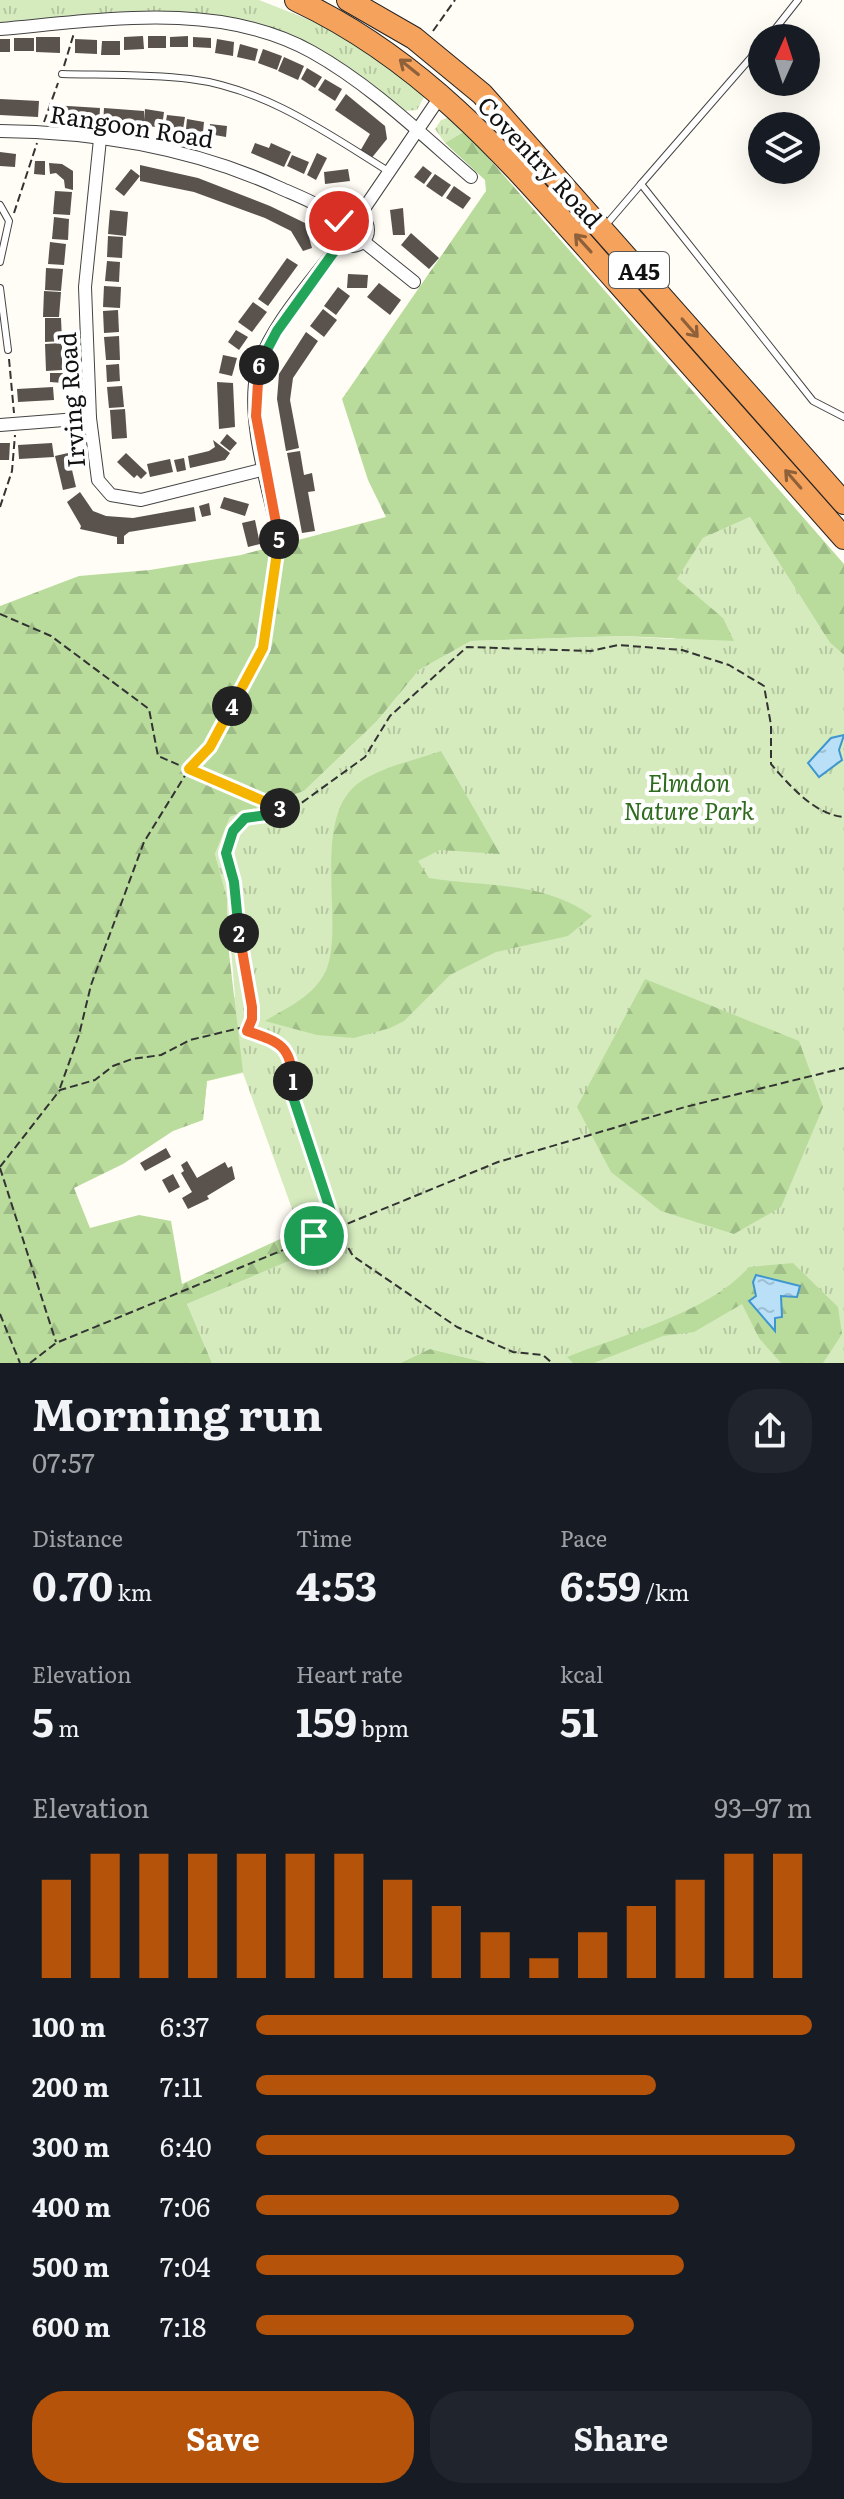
<!DOCTYPE html>
<meta charset="utf-8">
<style>
:root{--surface:#171b24;--page:#20242c;--text:#f1f3f6;--muted:#9ea1a6;--accent:#b45309}
body{margin:0;font-family:Literata,serif;background:var(--page);color:var(--text);height:100vh;display:flex;flex-direction:column;font-size:30px;white-space:nowrap}
*{box-sizing:border-box;margin:0}
p{font-size:26px;color:var(--muted)}
.icon{flex:none;width:44px;height:44px;fill:none;stroke:currentColor;stroke-width:2;stroke-linecap:round;stroke-linejoin:round}
.map{position:relative;height:1363px;overflow:hidden}
.side{display:flex;flex-direction:column;background:var(--surface);flex:1}
.side>*{flex:none}
.needle{width:52px;rotate:3deg}
.tools{position:absolute;left:748px;top:24px;display:grid;gap:16px}
.tools a{display:grid;place-items:center;width:72px;height:72px;border-radius:50%;background:var(--surface);box-shadow:0 8px 32px #0002;font-size:40px}
.pin{position:absolute;display:grid;place-items:center;width:68px;height:68px;color:#fff;margin:-34px;border:4px solid #fff;border-radius:50%;box-shadow:0 2px 8px #0007}
.km{position:absolute;width:40px;height:40px;margin:-20px;border-radius:50%;background:#222;color:#fff;font-size:22px;line-height:40px;text-align:center}
.round{display:grid;place-items:center;flex:none;width:84px;height:84px;border-radius:32px;background:var(--page)}
.headline{display:flex;align-items:center;justify-content:space-between;height:136px;padding:0 32px}
h1{font-size:44px;font-weight:700;line-height:60px}
.figures{display:grid;grid-template-columns:repeat(3,1fr);gap:12px;height:136px;padding:8px 32px}
.figures div{display:grid;align-content:center}
.figures b{font-size:40px;font-weight:700}
.figures small{font-size:22px;font-weight:400}
.figures p{font-size:22px}
.chart{height:224px;padding:16px 32px}
.chart p{display:flex;justify-content:space-between}
.chart svg{width:100%;height:144px;margin-top:8px;stroke:var(--accent);stroke-width:6}
.cta{display:flex;gap:16px;margin-top:auto;padding:16px 32px}
.cta a{flex:1;height:92px;border-radius:32px;background:var(--accent);color:#fff;font-size:32px;font-weight:700;line-height:92px;text-align:center}
.cta a+a{background:var(--page);color:var(--text)}
ul{padding:0 32px;list-style:none;font-size:26px}
li{display:grid;grid-template-columns:128px 96px 1fr;align-items:center;height:60px}
li i{height:20px;border-radius:10px;background:var(--accent)}
.map>svg:first-child{display:block}
</style>
<div class="map">
<svg width="844" height="1363" viewBox="0 0 844 1363">
<defs>
<pattern id="grass-tufts" width="24" height="20" patternUnits="userSpaceOnUse" patternTransform="scale(2)"><rect width="24" height="20" fill="#d5ebbd"/><path d="M3 7l-1-3M5 7V3M7 7l1-3M15 17l-1-3M17 17v-4M19 17l1-3" fill="none" stroke="#b6c8a1"/></pattern>
<pattern id="forest-firs" width="22" height="20" patternUnits="userSpaceOnUse" patternTransform="scale(2)"><rect width="22" height="20" fill="#b9dc9c"/><path d="M5 1l3.5 6h-7zM16 11l3.5 6h-7z" fill="#9ebc85"/></pattern>
<pattern id="water-ripples" width="26" height="14" patternUnits="userSpaceOnUse" patternTransform="scale(2)"><rect width="26" height="14" fill="#b9e0f7"/><path d="M2 4q2-2 4 0t4 0M15 11q2-2 4 0t4 0" fill="none" stroke="#9ebfd3"/></pattern>
</defs>
<rect width="100%" height="100%" fill="#fffdf5"/>
<g fill="url(#grass-tufts)">
<polygon points="0,0 259,0 333,29 362,45 425,95 417,110 404,111 295,38 252,22 211,15 91,14 0,23"/>
<polygon points="447,118 465,131 445,143 435,129 441,120"/>
<polygon points="750,517 830,643 844,655 844,1363 488,1363 430,1349 400,1363 212,1363 187,1304 308,1253 243,1073 207,1081 203,1120 74,1043 235,997 227,899 215,854 230,817 304,791 377,721 419,670 471,641 622,636 673,639 723,618 676,580 703,538"/>
</g>
<g fill="url(#forest-firs)" fill-rule="evenodd">
<polygon points="465,131 844,564 844,655 830,643 750,517 703,538 677,579 723,618 734,641 622,636 471,641 419,670 377,721 304,791 230,817 215,854 227,898 229,953 243,1072 207,1081 203,1120 173,1131 123,1164 74,1188 90,1228 139,1215 171,1221 182,1284 300,1230 308,1253 187,1304 212,1363 0,1363 0,606 79,576 150,570 241,555 386,517 368,480 342,399 486,191 485,180 445,143"/>
<path d="M441 751 500 854 440 850 418 861 429 878C485 887 544 881 592 916L568 936 496 952 450 975 404 1021 390 1028 354 1038 317 1035 265 1021C288 1007 319 994 328 965 343 918 311 815 360 782 382 767 415 760 441 751Z"/>
<polygon points="645,979 799,1041 823,1107 781,1207 734,1234 661,1211 611,1172 577,1107"/>
<path d="M793 1263 838 1307 842 1334 823 1363H781L759 1338 742 1304 694 1332 663 1336 594 1363H573L567 1357C622 1335 710 1312 749 1267ZM756 1275 800 1286 781 1296 782 1316 775 1318 774 1330 750 1300 757 1296Z"/>
<polygon points="430,1349 488,1363 400,1363"/>
</g>
<g fill="url(#water-ripples)" stroke="#3f96cf" stroke-width="2">
<polygon points="844,735 839,750 842,760 819,777 808,763 831,738"/>
<polygon points="756,1275 800,1286 797,1297 781,1296 782,1317 775,1318 775,1331 749,1301 756,1296 753,1282"/>
</g>
<g fill="#5a524d">
<polygon points="143,36 144,49 124,50 124,37"/>
<rect x="148" y="36" width="18" height="12"/>
<polygon points="188,36 188,47 170,47 170,37"/>
<polygon points="36,37 60,37 60,53 36,52"/>
<polygon points="193,37 211,38 211,48 193,47"/>
<rect x="14" y="38" width="20" height="13"/>
<rect x="0" y="39" width="10" height="13"/>
<polygon points="75,39 97,40 97,54 75,53"/>
<polygon points="217,39 234,42 233,56 215,53"/>
<polygon points="102,41 120,41 120,55 101,55"/>
<polygon points="240,44 258,49 255,61 237,57"/>
<polygon points="263,49 282,56 277,70 258,63"/>
<polygon points="284,57 304,66 298,80 278,71"/>
<polygon points="307,68 322,77 315,88 301,79"/>
<polygon points="325,79 342,89 335,101 318,90"/>
<polygon points="346,94 385,126 387,139 370,160 359,153 370,134 335,110"/>
<polygon points="0,99 39,101 38,117 0,115"/>
<polygon points="52,105 100,108 99,124 51,122"/>
<polygon points="104,108 144,111 144,120 145,109 164,112 162,127 103,125"/>
<polygon points="167,115 185,117 183,129 165,127"/>
<polygon points="187,119 204,122 203,132 186,129"/>
<polygon points="210,124 227,126 226,137 209,134"/>
<polygon points="255,143 269,148 271,143 291,152 284,167 251,153"/>
<polygon points="0,152 16,154 15,167 0,166"/>
<polygon points="317,153 327,158 316,180 307,175"/>
<polygon points="292,155 309,162 304,174 287,166"/>
<polygon points="35,161 45,161 45,175 34,174"/>
<polygon points="49,163 62,164 73,171 73,190 65,188 64,180 56,173 50,174"/>
<polygon points="140,165 198,178 270,206 305,223 312,248 303,251 291,231 265,218 194,192 140,181 140,176 124,196 115,189 131,169 140,176"/>
<polygon points="423,166 432,173 424,184 414,177"/>
<polygon points="348,169 350,181 325,184 324,172"/>
<polygon points="435,174 451,185 442,197 426,186"/>
<polygon points="454,186 471,198 463,209 446,198"/>
<polygon points="55,191 72,192 70,215 53,214"/>
<polygon points="403,208 405,235 393,235 390,210"/>
<polygon points="110,210 128,212 126,236 108,234"/>
<polygon points="54,217 69,219 68,240 52,239"/>
<polygon points="411,233 439,258 429,269 401,245"/>
<polygon points="108,236 123,237 122,258 107,257"/>
<polygon points="50,242 66,244 64,265 48,264"/>
<polygon points="287,258 298,265 268,306 258,299"/>
<polygon points="107,261 120,262 119,282 105,281"/>
<polygon points="46,268 63,269 61,291 45,290"/>
<polygon points="348,274 368,275 367,288 347,288"/>
<polygon points="379,283 401,300 390,315 367,297"/>
<polygon points="104,286 121,287 120,308 103,307"/>
<polygon points="338,287 350,296 336,315 324,306"/>
<polygon points="44,291 61,292 59,317 43,317"/>
<polygon points="253,302 267,312 252,332 238,322"/>
<polygon points="323,309 337,320 324,337 310,326"/>
<polygon points="118,310 119,332 104,333 103,311"/>
<polygon points="45,318 61,318 62,341 45,342"/>
<polygon points="236,330 248,337 239,350 228,342"/>
<polygon points="306,332 318,341 293,378 290,400 299,448 286,451 277,399 279,374"/>
<polygon points="119,336 120,360 106,360 104,337"/>
<polygon points="62,343 62,370 46,371 45,344"/>
<polygon points="223,355 237,358 232,376 219,373"/>
<polygon points="119,364 120,381 107,382 106,365"/>
<polygon points="50,373 63,373 63,383 50,382"/>
<polygon points="217,382 233,383 235,427 219,429"/>
<polygon points="122,386 124,407 109,408 107,387"/>
<polygon points="53,387 54,400 18,402 17,389"/>
<polygon points="125,409 127,438 112,439 110,410"/>
<polygon points="227,434 237,443 230,451 220,443"/>
<polygon points="213,440 230,453 225,460 190,468 188,456 209,451 215,447"/>
<polygon points="0,443 10,443 9,460 0,460"/>
<polygon points="52,443 54,457 19,459 18,445"/>
<polygon points="300,451 304,475 312,473 315,491 308,492 315,531 302,533 287,453"/>
<polygon points="68,453 76,487 63,490 55,456"/>
<polygon points="126,453 147,473 141,479 137,475 134,478 117,462"/>
<polygon points="184,458 186,470 177,472 174,460"/>
<polygon points="170,459 173,472 150,477 147,464"/>
<polygon points="80,492 93,511 106,516 133,518 194,507 196,521 129,532 124,536 124,544 117,544 117,537 80,529 81,526 67,502"/>
<polygon points="224,497 249,504 245,516 220,508"/>
<polygon points="209,503 211,515 202,517 199,506"/>
<polygon points="255,520 260,544 248,547 242,523"/>
<polygon points="166,1148 171,1157 145,1171 140,1163"/>
<polygon points="187,1161 197,1178 225,1162 228,1168 232,1166 235,1179 207,1196 209,1199 188,1209 182,1198 192,1192 181,1173 184,1171 181,1165"/>
<polygon points="173,1174 180,1187 169,1193 162,1180"/>
</g>
<g fill="none" stroke-linecap="round" stroke-linejoin="round">
<defs>
<g id="lane">
<polyline points="768,38 798,0"/>
<polyline points="762,45 641,184 813,401 844,417"/>
<path d="M62 74C104 75 148 74 190 79 264 88 327 133 388 171"/>
<polyline points="0,205 9,221 0,262"/>
<polyline points="605,226 641,184"/>
<polyline points="0,288 8,350"/>
</g>
<g id="street">
<path d="M0 29C102 20 219 0 312 52 371 85 420 133 471 177"/>
<path d="M0 131C96 132 193 148 280 188 300 197 323 205 339 221"/>
<polyline points="100,139 85,287 90,418 98,480 111,495 141,500 265,469"/>
<circle cx="352" cy="230" r="16"/>
<polyline points="359,216 442,94"/>
<polyline points="363,241 414,282"/>
<polyline points="0,425 90,418"/>
<path d="M279 537C269 490 246 418 257 372 266 330 315 277 341 242"/>
</g>
<g id="highway">
<path d="M296 0C433 64 520 173 618 283 694 368 769 453 844 538"/>
<polyline points="348,0 414,38 482,94 844,503"/>
</g>
</defs>
<use href="#lane" stroke="#444" stroke-width="8"/>
<use href="#street" stroke="#444" stroke-width="14"/>
<use href="#highway" stroke="#222" stroke-width="24"/>
<g stroke="#333" stroke-width="2" stroke-dasharray="8 4" stroke-linecap="butt">
<polyline points="433,31 455,0"/>
<polyline points="64,66 74,33"/>
<polyline points="44,122 58,83"/>
<polyline points="14,213 37,143"/>
<polyline points="9,359 14,413"/>
<polyline points="0,507 12,471 15,435"/>
<path d="M0 614 51 636 149 709 158 756 289 812 365 757 390 716 467 647 591 651 618 645 682 650 729 665 764 686 771 725V764C789 785 815 815 844 817"/>
<polyline points="247,1031 252,1019 252,1007 237,923 234,882 226,853 233,831 245,818 287,812"/>
<polyline points="60,1088 79,1035 91,985 144,842 189,769 210,747 263,648 279,549"/>
<polyline points="0,1167 60,1090 95,1080 113,1066 132,1059 161,1055 190,1040 240,1028 281,1045 289,1052 293,1097 336,1227 353,1256 457,1327 513,1352 543,1355 552,1363"/>
<polyline points="0,1168 56,1342"/>
<polyline points="0,1314 20,1363"/>
<polyline points="30,1363 56,1343 498,1162 685,1107 844,1068"/>
</g>
<use href="#lane" stroke="#fff" stroke-width="6"/>
<use href="#street" stroke="#fff" stroke-width="12"/>
<use href="#highway" stroke="#f5a25d" stroke-width="22"/>
</g>
<defs><path id="oneway-shaft" d="M-6 0H5M1.5-3L5.5 0L1.5 3" fill="none" stroke-width="1.6" stroke-linecap="round" stroke-linejoin="round" transform="scale(2)"/></defs>
<g stroke="#8e613b">
<use href="#oneway-shaft" transform="translate(409 67) rotate(-141)"/>
<use href="#oneway-shaft" transform="translate(583 243) rotate(-132)"/>
<use href="#oneway-shaft" transform="translate(690 328) rotate(49)"/>
<use href="#oneway-shaft" transform="translate(793 479) rotate(-131)"/>
</g>
<g fill="none" stroke-linecap="round" stroke-linejoin="round">
<defs>
<polyline id="split-1" points="293,1081 293,1097 336,1227 314,1236"/>
<path id="split-2" d="M239 933 252 1007V1019L247 1031C279 1042 291 1045 293 1081"/>
<polyline id="split-3" points="239,933 234,882 226,853 233,831 245,818 289,812 280,808"/>
<polyline id="split-4" points="232,706 210,747 189,769 280,808"/>
<polyline id="split-5" points="232,706 263,648 279,539"/>
<polyline id="split-6" points="259,365 256,416 279,539"/>
<polyline id="split-7" points="259,365 277,331 341,242 336,232 339,221"/>
</defs>
<use href="#split-1" stroke="#fff" stroke-width="16"/>
<use href="#split-2" stroke="#fff" stroke-width="16"/>
<use href="#split-3" stroke="#fff" stroke-width="16"/>
<use href="#split-4" stroke="#fff" stroke-width="16"/>
<use href="#split-5" stroke="#fff" stroke-width="16"/>
<use href="#split-6" stroke="#fff" stroke-width="16"/>
<use href="#split-7" stroke="#fff" stroke-width="16"/>
<use href="#split-1" stroke="#22a559" stroke-width="10"/>
<use href="#split-2" stroke="#f0652b" stroke-width="10"/>
<use href="#split-3" stroke="#22a559" stroke-width="10"/>
<use href="#split-4" stroke="#f5b400" stroke-width="10"/>
<use href="#split-5" stroke="#f5b400" stroke-width="10"/>
<use href="#split-6" stroke="#f0652b" stroke-width="10"/>
<use href="#split-7" stroke="#22a559" stroke-width="10"/>
</g>
<g text-anchor="middle" dominant-baseline="central" stroke-width="8" stroke-linejoin="round" paint-order="stroke">
<rect fill="#fff" stroke="#585858" stroke-width="2" x="609" y="252" width="60" height="36" rx="6"/>
<g font-size="22" font-weight="bold" fill="#111">
<text x="639" y="270">A45</text>
</g>
<g font-size="24" fill="#111" stroke="#fff">
<text transform="translate(132 125) rotate(9)">Rangoon Road</text>
<text transform="translate(541 161) rotate(47)">Coventry Road</text>
<text transform="translate(70 400) rotate(-94)">Irving Road</text>
</g>
<g font-size="24" font-style="italic" fill="#2f6b1f" stroke="#fff">
<text x="689" y="781">Elmdon<tspan x="689" dy="28">Nature Park</tspan></text>
</g>
</g>
</svg>
<div class="tools">
<a><svg class="needle" viewBox="-14 -14 28 28"><path d="M0-13l5 13h-10z" fill="#e53935"/><path d="M0 13l5-13h-10z" fill="#9ea1a6"/></svg></a>
<a><svg class="icon" aria-label="layers" viewBox="0 0 24 24"><path d="M12 4l9 5-9 5-9-5zM3 14l9 5 9-5"/></svg></a>
</div>
<div class="pin" style="left:314px;top:1236px;background:#1e9e55"><svg class="icon" aria-label="arrive" viewBox="0 0 24 24"><path d="M6 21V4h12l-3 4 3 4H6"/></svg></div>
<div class="pin" style="left:339px;top:221px;background:#d93025"><svg class="icon" aria-label="check" viewBox="0 0 24 24"><path d="M5 12l5 5 9-10"/></svg></div>
<b class="km" style="left:293px;top:1081px">1</b>
<b class="km" style="left:239px;top:933px">2</b>
<b class="km" style="left:280px;top:808px">3</b>
<b class="km" style="left:232px;top:706px">4</b>
<b class="km" style="left:279px;top:539px">5</b>
<b class="km" style="left:259px;top:365px">6</b>
</div>
<section class="side">
<div class="headline"><div><h1>Morning run</h1><p>07:57</p></div><a class="round"><svg class="icon" aria-label="share" viewBox="0 0 24 24"><path d="M12 15V3M7 8l5-5 5 5M5 13v7h14v-7"/></svg></a></div>
<div class="figures">
<div><p>Distance</p><b>0.70<small> km</small></b></div>
<div><p>Time</p><b>4:53</b></div>
<div><p>Pace</p><b>6:59<small> /km</small></b></div>
</div>
<div class="figures">
<div><p>Elevation</p><b>5<small> m</small></b></div>
<div><p>Heart rate</p><b>159<small> bpm</small></b></div>
<div><p>kcal</p><b>51</b></div>
</div>
<div class="chart"><p><span>Elevation</span>93–97 m</p>
<svg viewBox="0 0 160 44" preserveAspectRatio="none"><path d="M5 44V14M15 44V6M25 44V6M35 44V6M45 44V6M55 44V6M65 44V6M75 44V14M85 44V22M95 44V30M105 44V38M115 44V30M125 44V22M135 44V14M145 44V6M155 44V6"/></svg>
</div>
<ul>
<li><b>100 m</b>6:37<i style="width:100%"></i></li>
<li><b>200 m</b>7:11<i style="width:72%"></i></li>
<li><b>300 m</b>6:40<i style="width:97%"></i></li>
<li><b>400 m</b>7:06<i style="width:76%"></i></li>
<li><b>500 m</b>7:04<i style="width:77%"></i></li>
<li><b>600 m</b>7:18<i style="width:68%"></i></li>
</ul>
<div class="cta"><a>Save</a><a>Share</a></div>
</section>
